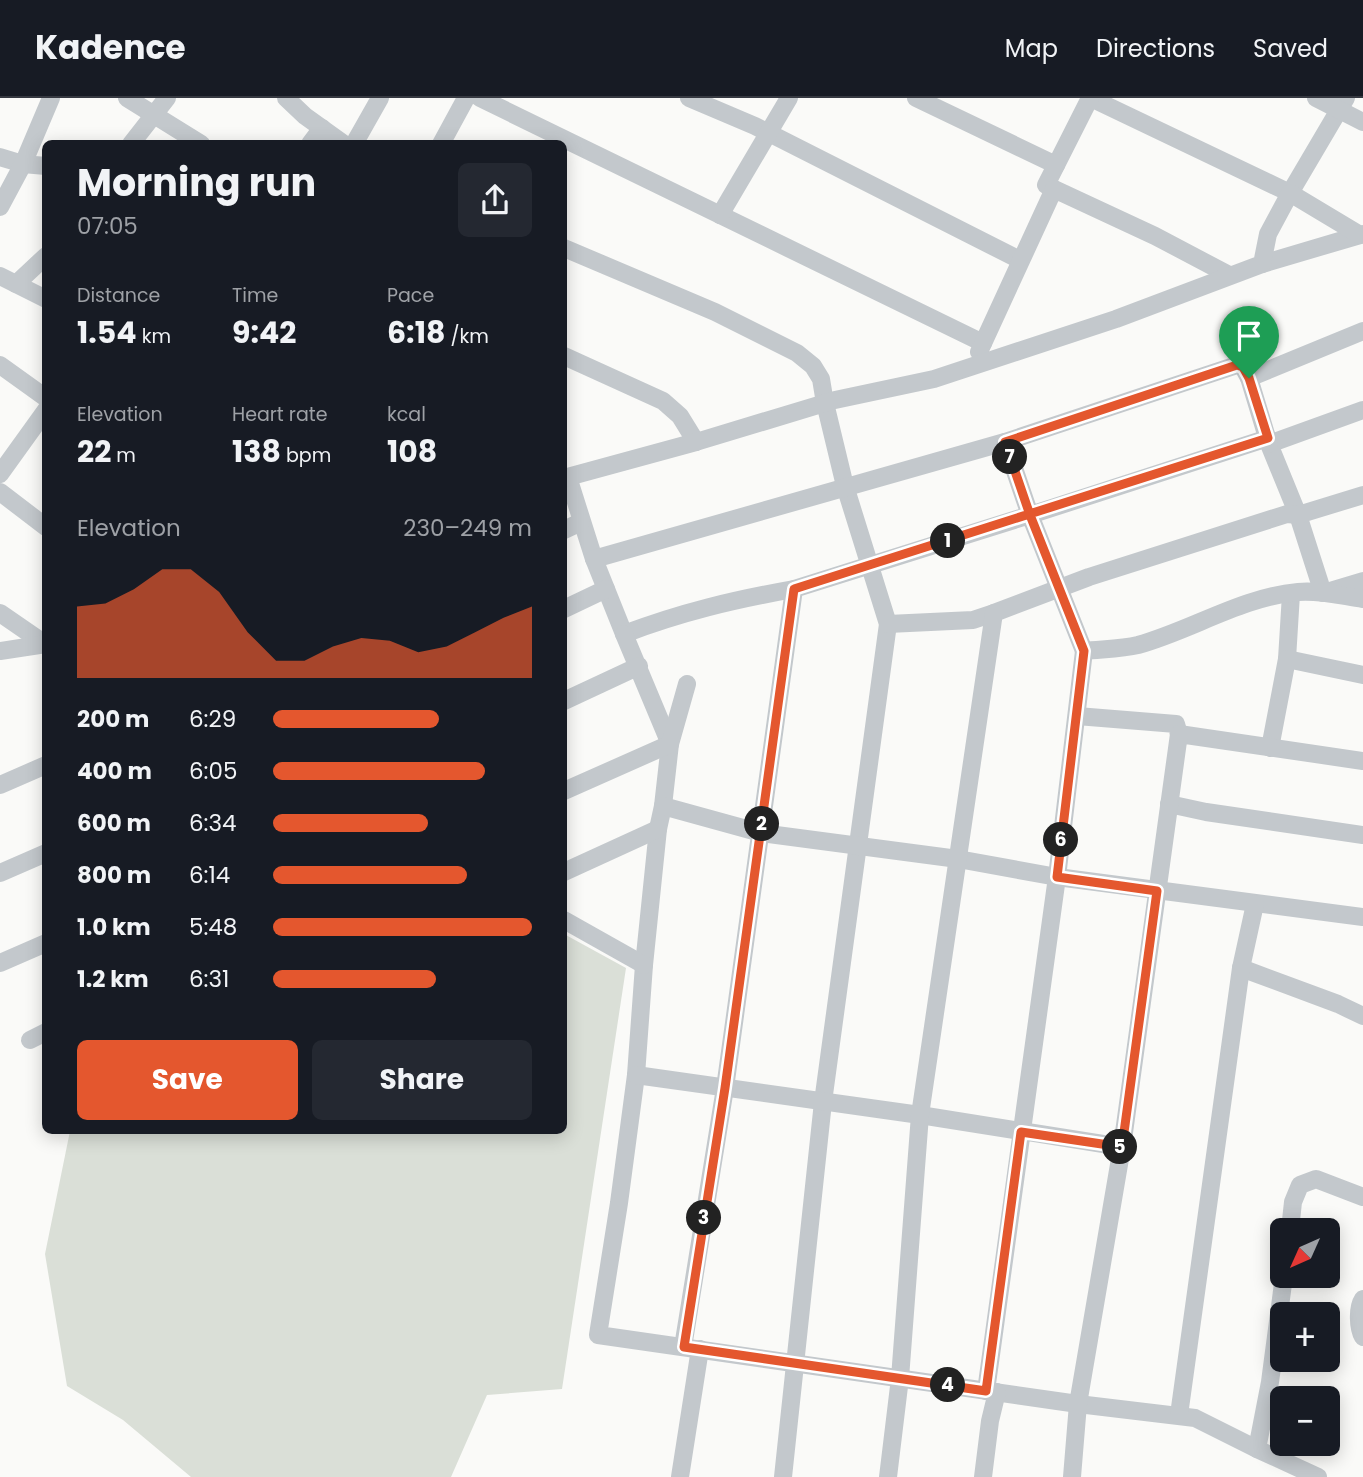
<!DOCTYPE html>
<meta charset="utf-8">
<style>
:root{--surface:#171b24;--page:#242831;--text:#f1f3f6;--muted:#9ea1a6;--line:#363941;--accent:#e4572e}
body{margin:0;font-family:Poppins,sans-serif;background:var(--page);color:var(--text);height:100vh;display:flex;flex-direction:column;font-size:26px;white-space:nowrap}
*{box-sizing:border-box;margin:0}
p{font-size:23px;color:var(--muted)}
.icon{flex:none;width:38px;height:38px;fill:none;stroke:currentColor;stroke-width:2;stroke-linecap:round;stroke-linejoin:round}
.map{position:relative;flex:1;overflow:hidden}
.side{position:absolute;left:42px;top:42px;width:525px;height:994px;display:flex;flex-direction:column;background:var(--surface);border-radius:10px;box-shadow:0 4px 18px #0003}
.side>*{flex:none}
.needle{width:46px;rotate:225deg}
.tools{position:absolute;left:1270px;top:1120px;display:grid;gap:14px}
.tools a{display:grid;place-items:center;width:70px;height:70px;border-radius:10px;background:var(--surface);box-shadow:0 4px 18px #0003;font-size:35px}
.pin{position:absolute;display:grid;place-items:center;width:60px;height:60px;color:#fff;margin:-72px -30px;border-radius:50% 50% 50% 0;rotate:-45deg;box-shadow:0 0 7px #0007}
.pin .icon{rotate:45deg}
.km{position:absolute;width:35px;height:35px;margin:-18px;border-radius:50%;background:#222;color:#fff;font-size:19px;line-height:35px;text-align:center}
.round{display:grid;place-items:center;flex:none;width:74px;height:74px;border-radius:10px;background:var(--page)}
.headline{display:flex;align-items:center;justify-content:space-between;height:119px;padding:0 35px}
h1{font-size:38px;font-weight:700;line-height:52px}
.figures{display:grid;grid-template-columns:repeat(3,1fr);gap:10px;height:119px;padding:7px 35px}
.figures div{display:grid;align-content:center}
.figures b{font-size:30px;font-weight:700}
.figures small{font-size:19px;font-weight:400}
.figures p{font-size:19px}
.chart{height:196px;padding:14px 35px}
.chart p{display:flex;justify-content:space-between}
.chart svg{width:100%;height:126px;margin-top:7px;fill:var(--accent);opacity:.7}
.action{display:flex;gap:14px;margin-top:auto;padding:14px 35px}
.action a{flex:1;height:80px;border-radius:10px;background:var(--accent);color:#fff;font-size:28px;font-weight:700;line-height:80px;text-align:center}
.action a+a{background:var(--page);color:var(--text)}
ul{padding:0 35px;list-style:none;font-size:23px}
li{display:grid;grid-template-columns:112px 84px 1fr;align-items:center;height:52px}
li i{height:18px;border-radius:9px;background:var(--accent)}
header{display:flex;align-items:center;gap:42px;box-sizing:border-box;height:98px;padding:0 35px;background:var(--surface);border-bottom:2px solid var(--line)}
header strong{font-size:33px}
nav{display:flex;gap:38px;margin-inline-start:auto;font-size:24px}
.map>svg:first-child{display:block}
</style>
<header>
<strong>Kadence</strong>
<nav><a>Map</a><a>Directions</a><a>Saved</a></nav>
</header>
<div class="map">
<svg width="1363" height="1379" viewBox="0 0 1363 1379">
<rect width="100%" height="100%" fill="#fafaf8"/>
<polygon fill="#dadfd7" points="564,836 626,870 562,1291 487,1297 451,1379 191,1379 123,1322 67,1288 45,1156 70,1033 564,1032"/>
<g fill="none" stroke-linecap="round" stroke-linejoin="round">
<g stroke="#c3c8cc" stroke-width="18">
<polyline points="127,0 201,46"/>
<polyline points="286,0 305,18 344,46"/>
<polyline points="480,0 983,245"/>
<polyline points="689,0 755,28 1020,162"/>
<polyline points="916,0 1056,67"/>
<polyline points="1094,0 1099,4 1290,95 1346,0"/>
<polyline points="1316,0 1363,24"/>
<polyline points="131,46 167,0"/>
<polyline points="310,46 322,30"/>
<polyline points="354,46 380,0"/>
<polyline points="441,46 466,0"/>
<polyline points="0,59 23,66 46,68"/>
<polyline points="1054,91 1046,87 1090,0"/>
<polyline points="0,109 23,66 51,0"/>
<polyline points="720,117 789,0"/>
<polyline points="564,150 715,214 797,255 813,268 821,281 825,305 845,388 888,526 823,1004 783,1379"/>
<polyline points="1262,166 1360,137"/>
<polyline points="0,178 46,201"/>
<polyline points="16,186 46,158"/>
<polyline points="979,254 1054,91 1155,138 1229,177"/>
<polyline points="564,258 663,303 680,318 696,344"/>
<polyline points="0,267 46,300"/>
<polyline points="1363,312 1269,346 1298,417 1323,495 1363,483"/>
<polyline points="1005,344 1030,417 1268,340"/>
<polyline points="1269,346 1249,280 1363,233"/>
<polyline points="0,376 46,312"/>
<path d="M568 379 594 461 624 536C682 514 733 502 794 491"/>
<polyline points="564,380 696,344 835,302 934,281 1116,221 1262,166 1268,136 1290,95 1360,137 1363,136"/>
<polyline points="0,394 46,429"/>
<polyline points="564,432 581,424"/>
<polyline points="594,461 1005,344 1237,267 1243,269 1249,280"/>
<polyline points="564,511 606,491"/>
<polyline points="0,515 45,546"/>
<polyline points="888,526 973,522 994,515"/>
<polyline points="624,536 670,646 663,708 658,731 644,867 636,977 619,1105 598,1237 1078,1306 1195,1320 1257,1351 1270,1284 1284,1178"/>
<polyline points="0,553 46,546"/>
<polyline points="1287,561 1291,496"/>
<polyline points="564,603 639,568"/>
<polyline points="1077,618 1176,626 1179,636"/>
<polyline points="1270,650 1287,561 1363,577"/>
<polyline points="0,687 46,667"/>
<polyline points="564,693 670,646 687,586"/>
<polyline points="1169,706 1206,714 1363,737"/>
<polyline points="663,708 761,735 958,761 1057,779 1363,819"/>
<polyline points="564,774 658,731"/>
<polyline points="0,775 46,755"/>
<polyline points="564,822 644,867"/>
<polyline points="0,865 46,845"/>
<polyline points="1241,870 1338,906 1363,918"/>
<polyline points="30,942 46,934"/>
<polyline points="636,977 920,1017 1122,1049"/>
<polyline points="1290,1132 1293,1104 1300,1087 1316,1081 1363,1099"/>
<path d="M1363 1201C1357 1210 1358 1230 1363 1239"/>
<path d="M683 1249 725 990 794 491 1030 417 1084 553C1102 551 1122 551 1138 547 1192 532 1242 499 1298 494 1320 492 1342 498 1363 501"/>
<polyline points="986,1293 1057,779 1084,553"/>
<polyline points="1179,1317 1241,870 1255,806"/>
<polyline points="1257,1351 1318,1379"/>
<polyline points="680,1379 700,1251"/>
<polyline points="888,1379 900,1280 920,1017 994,515 1089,479 1287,416 1298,417 1363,397"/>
<polyline points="983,1379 990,1323 997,1294"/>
<polyline points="1072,1379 1078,1306 1122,1049 1179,636 1363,663"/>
</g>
</g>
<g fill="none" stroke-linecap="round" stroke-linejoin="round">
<defs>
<path id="route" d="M1249 280 1268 340C1110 391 952 441 794 491L725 990 684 1249 986 1293 1021 1034 1122 1049 1157 793 1057 779 1084 553 1030 417 1005 344 1237 267 1243 269 1249 280"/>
</defs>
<use href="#route" stroke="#fff" stroke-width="14"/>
<use href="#route" stroke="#e4572e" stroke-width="9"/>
</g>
</svg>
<div class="tools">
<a><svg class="needle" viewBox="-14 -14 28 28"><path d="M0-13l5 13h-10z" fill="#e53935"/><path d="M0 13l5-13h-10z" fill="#9ea1a6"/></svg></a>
<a>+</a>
<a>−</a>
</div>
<div class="pin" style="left:1249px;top:280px;background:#1e9e55"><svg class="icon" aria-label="arrive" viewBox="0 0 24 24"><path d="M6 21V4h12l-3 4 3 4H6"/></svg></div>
<b class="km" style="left:948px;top:443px">1</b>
<b class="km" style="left:762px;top:726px">2</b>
<b class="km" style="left:704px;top:1120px">3</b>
<b class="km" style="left:948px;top:1287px">4</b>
<b class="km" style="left:1120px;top:1049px">5</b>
<b class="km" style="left:1061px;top:742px">6</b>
<b class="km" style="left:1010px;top:359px">7</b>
<section class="side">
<div class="headline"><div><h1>Morning run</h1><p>07:05</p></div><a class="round"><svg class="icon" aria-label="share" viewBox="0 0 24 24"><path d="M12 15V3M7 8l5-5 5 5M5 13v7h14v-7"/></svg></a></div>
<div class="figures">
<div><p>Distance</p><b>1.54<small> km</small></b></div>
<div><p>Time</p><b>9:42</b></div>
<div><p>Pace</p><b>6:18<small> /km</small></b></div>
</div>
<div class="figures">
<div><p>Elevation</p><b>22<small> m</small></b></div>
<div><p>Heart rate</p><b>138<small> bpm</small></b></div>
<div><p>kcal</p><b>108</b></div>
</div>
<div class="chart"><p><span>Elevation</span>230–249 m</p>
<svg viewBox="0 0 160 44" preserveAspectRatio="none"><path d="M0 44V19L10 18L20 13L30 6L40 6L50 14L60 28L70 38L80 38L90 33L100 30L110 31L120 35L130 33L140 28L150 23L160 19V44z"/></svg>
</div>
<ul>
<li><b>200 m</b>6:29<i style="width:64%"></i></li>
<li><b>400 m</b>6:05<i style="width:82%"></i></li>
<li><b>600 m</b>6:34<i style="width:60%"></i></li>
<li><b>800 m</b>6:14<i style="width:75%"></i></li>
<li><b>1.0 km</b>5:48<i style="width:100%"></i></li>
<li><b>1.2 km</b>6:31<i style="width:63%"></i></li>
</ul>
<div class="action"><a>Save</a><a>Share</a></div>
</section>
</div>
